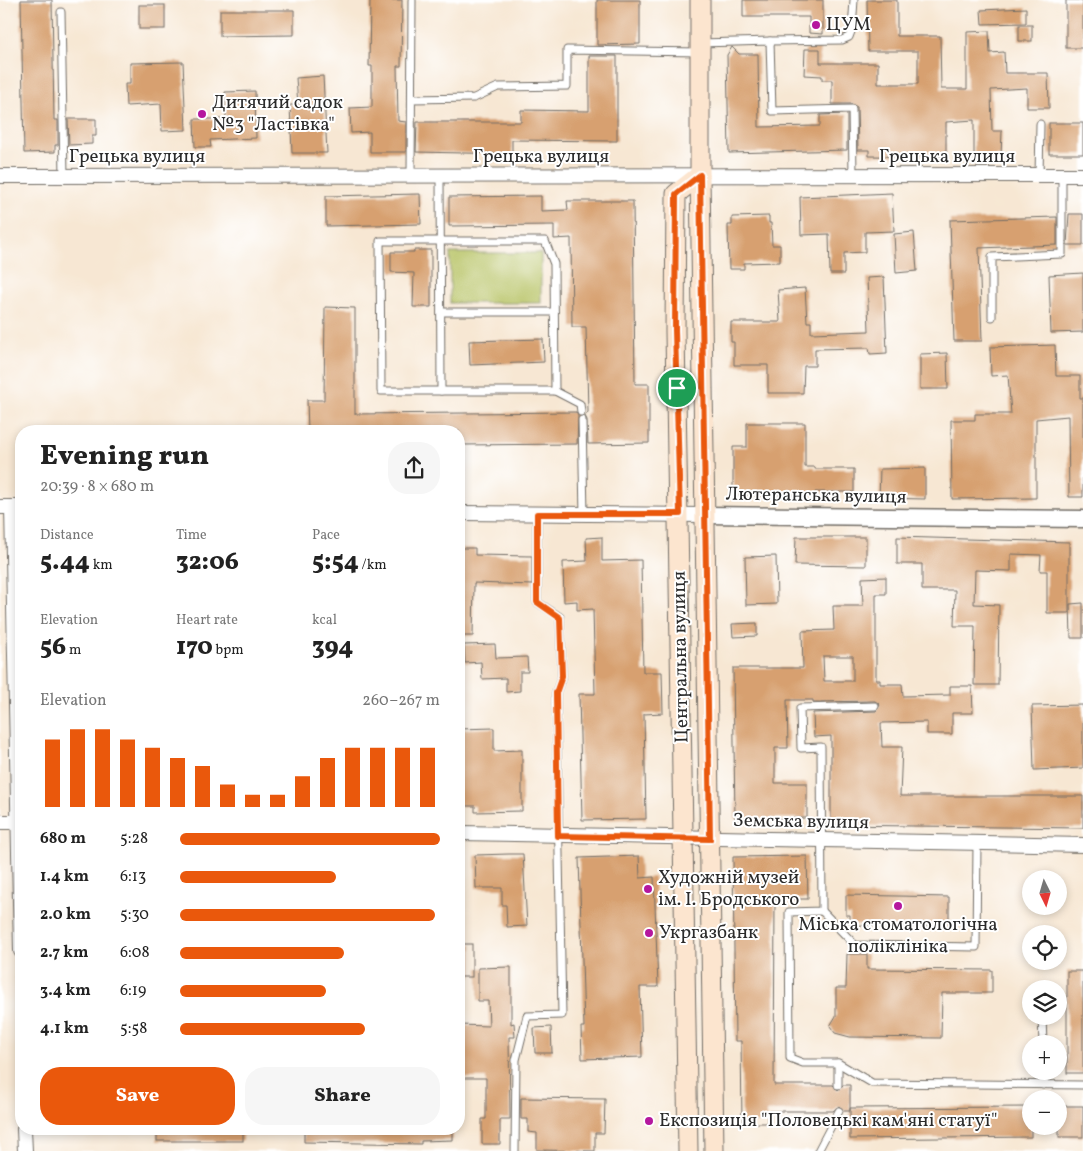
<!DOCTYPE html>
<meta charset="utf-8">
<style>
:root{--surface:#fff;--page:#f6f6f6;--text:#222;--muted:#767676;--accent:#ea580c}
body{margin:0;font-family:Vollkorn,serif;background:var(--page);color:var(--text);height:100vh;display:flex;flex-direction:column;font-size:19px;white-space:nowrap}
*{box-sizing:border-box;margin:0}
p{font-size:16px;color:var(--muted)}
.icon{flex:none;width:28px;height:28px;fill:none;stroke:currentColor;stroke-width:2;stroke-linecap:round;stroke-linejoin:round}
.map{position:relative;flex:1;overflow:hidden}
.side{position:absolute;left:15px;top:425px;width:450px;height:710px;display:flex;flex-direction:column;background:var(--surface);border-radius:20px;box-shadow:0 2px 8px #0003}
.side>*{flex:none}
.needle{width:32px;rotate:175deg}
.buttons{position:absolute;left:1022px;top:870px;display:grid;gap:10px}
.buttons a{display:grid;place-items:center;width:45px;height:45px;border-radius:50%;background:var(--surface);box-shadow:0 2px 8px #0003;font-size:25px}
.pin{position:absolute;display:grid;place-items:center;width:42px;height:42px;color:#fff;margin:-21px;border:2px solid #fff;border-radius:50%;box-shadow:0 1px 5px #0007}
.round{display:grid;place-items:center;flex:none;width:52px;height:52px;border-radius:20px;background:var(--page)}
.headline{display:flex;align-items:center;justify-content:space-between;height:85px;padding:0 25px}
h1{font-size:28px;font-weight:800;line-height:38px}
.figures{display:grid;grid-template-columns:repeat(3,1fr);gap:8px;height:85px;padding:5px 25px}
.figures div{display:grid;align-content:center}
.figures b{font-size:25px;font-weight:800}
.figures small{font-size:14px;font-weight:400}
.figures p{font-size:14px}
.chart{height:140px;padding:10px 25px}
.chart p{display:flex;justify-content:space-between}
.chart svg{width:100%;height:90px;margin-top:5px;stroke:var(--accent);stroke-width:6}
.button{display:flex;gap:10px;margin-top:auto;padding:10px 25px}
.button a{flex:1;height:58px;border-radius:20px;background:var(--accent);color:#fff;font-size:20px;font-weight:800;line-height:58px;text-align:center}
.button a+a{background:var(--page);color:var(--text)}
ul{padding:0 25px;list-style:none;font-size:16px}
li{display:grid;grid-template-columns:80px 60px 1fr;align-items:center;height:38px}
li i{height:12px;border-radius:6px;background:var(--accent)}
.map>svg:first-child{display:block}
</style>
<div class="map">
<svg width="1083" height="1151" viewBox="0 0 1083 1151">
<rect width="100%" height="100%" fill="#fff"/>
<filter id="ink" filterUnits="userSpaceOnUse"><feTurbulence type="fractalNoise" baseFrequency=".02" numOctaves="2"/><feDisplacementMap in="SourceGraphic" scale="10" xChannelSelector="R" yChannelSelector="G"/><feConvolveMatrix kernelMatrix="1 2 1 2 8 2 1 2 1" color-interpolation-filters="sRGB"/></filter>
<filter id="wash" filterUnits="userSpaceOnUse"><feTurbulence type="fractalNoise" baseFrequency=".0096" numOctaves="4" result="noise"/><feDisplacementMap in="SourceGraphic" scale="20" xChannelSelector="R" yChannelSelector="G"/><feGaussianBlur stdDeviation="1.12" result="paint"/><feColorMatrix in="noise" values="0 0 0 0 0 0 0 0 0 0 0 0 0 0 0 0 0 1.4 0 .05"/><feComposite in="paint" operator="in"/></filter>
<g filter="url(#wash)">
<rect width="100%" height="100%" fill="#f7e7d3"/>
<rect fill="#b7c365" stroke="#717748" x="450" y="253" width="91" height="50"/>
<g id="blocks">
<g fill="#d7a06f" fill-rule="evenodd">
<polygon points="21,0 52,0 54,120 58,120 58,145 55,145 55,152 24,153"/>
<polygon points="370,0 402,0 401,66 397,66 398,121 406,122 406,152 370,152 370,132 351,133 350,108 372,107 372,66 369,66"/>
<polygon points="597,0 640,0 640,44 597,45"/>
<polygon points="743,0 823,0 823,34 809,33 809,17 743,17"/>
<polygon points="867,0 897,0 897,36 940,36 941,89 967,89 967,32 989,31 990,53 1004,52 1005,73 1048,73 1049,108 1027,108 1027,88 991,90 992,131 1002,131 1001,156 974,156 974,120 946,122 946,157 869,156 869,150 858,150 857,107 852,104 832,104 832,80 822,80 822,76 804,75 805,49 820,49 820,63 878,63 878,84 918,84 918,51 868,51"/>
<rect x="1066" y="0" width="17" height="48"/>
<rect x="139" y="5" width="26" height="24"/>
<polygon points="1026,8 1026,23 982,24 981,10"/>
<polygon points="220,10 294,10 294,35 220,36"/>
<rect x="1019" y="25" width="13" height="16"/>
<polygon points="732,47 739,54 758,54 759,127 820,126 820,115 847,114 847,150 729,153 727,55"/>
<polygon points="589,56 617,56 617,141 512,140 512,154 416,152 417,122 521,122 521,110 589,111"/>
<polygon points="183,62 186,130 162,131 161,104 126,106 125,84 130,84 130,63"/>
<polygon points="323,76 327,153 292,153 290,105 298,105 296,78"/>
<polygon points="255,91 256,138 210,140 211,147 195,147 194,119 226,119 225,92"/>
<polygon points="68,119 96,119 96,136 92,136 92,144 69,145"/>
<rect x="1049" y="123" width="34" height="31"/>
<polygon points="892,193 894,231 865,232 865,252 844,253 844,274 830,274 829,234 801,235 800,197"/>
<polygon points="420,194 421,224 326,226 326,196"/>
<polygon points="541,196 541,211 568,210 567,201 633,201 635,384 649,384 649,443 588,444 587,420 585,416 588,412 586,327 572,327 571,238 554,239 554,225 449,226 449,197"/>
<polygon points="1069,214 1083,214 1083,245 1067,245"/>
<polygon points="769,216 769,223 771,223 772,245 780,245 780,262 744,263 744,269 729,269 728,225 732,225 732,217"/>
<polygon points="1057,217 1057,245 979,248 982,341 954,341 950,220"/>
<polygon points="914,232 917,271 896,273 894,234"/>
<polygon points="414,250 431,250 431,307 413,307 414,273 391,272 391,252 414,252"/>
<polygon points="1083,273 1083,332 1051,333 1049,275"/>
<polygon points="884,277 887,353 870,354 869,348 815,349 815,366 804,366 803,393 768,393 768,365 734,365 734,342 731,342 731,322 780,322 778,290 805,288 807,322 811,322 811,333 869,331 867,278"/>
<polygon points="325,307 355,308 355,414 576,412 578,416 577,444 459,445 459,431 308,431 307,400 324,400"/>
<polygon points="543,339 544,362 470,365 469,341"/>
<polygon points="1055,345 1056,376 1080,376 1080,398 1083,398 1083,497 1069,497 1068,416 1036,419 1036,498 952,499 951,420 975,420 975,414 1011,414 1008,375 991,376 990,347"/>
<polygon points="947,353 948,389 920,389 920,354"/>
<polygon points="747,423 805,423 805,467 815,467 815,469 854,469 854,492 815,492 815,495 733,495 733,447 747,447"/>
<polygon points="925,468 925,499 879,498 880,469"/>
<polygon points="602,537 602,561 641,560 643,672 662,672 663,713 644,714 646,819 582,820 579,694 595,694 593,609 577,610 577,601 564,602 563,562 587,561 586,538"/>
<polygon points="796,537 866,537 866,566 795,565"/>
<polygon points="897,537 1069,542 1069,613 1047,613 1047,571 1040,571 1041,555 1011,554 1011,571 975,570 974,604 999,605 998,685 974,685 975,626 954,626 955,590 922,590 922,564 897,564"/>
<polygon points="459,548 475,548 475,555 532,556 532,585 474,583 473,636 459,636"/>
<polygon points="776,556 777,604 746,605 745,557"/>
<path d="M886 577V594H876V680H880V684H902L903 696 950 695V686H972L973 713H952V734H927V722L881 723 882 747H902L900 796H1083V828L831 825V736L814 737 813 713 876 711 880 705 875 701 813 702V700H787L788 748H775V783H807V818L735 819 733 668H803L802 631 834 630 833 606H863L862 578ZM823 656H853V681H824Z"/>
<polygon points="1083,603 1083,638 1071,638 1070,604"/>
<polygon points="757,623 757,636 733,637 732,624"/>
<polygon points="495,644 496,658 527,657 528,672 520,672 520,691 506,692 506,678 482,679 481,662 465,663 464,645"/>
<polygon points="1083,705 1083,768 1034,770 1032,706"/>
<polygon points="494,728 494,751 522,750 522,811 475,812 475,806 459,806 459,729"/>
<polygon points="509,854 523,854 527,926 507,927 506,905 502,905 502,888 476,888 475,855"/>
<polygon points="639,856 640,878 654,877 658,987 640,987 642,1057 582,1059 581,1027 584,1027 579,858"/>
<polygon points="807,856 808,899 775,899 774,1085 833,1085 838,1090 843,1085 850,1085 850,1111 844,1111 839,1106 833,1111 767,1111 767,1123 742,1123 741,1041 735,1041 733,857"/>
<polygon points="846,895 949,897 949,927 850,925 850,915 846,915"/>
<rect x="459" y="944" width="13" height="33"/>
<polygon points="847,954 867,954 867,969 992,970 992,993 942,993 941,1038 850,1037 835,1033 830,1026 836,1016 836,988 846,988"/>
<polygon points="511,967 511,1024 514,1023 515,1037 509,1037 510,1119 500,1119 500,1144 482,1144 482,1119 486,1119 486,1078 459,1078 459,1025 489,1026 488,1001 478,1001 478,968"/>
<rect x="1067" y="971" width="16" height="102"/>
<polygon points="551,1027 552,1053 535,1053 534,1028"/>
<polygon points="521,1098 605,1099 604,1133 595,1133 595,1151 537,1150 537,1133 528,1132 528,1119 521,1119"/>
<rect x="1059" y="1106" width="24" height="31"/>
<polygon points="1031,1107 1031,1137 850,1139 850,1108"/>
<rect x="157" y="1129" width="86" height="12"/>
<polygon points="304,1129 453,1129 453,1140 421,1141 421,1144 304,1142"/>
</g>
</g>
</g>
<g filter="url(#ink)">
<use href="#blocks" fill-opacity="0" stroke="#726d66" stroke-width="1"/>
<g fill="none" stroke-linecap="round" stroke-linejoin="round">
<defs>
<g id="service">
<polyline points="61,12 64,176"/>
<polyline points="770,41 842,40 849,37 852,29 854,0"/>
<polyline points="701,43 770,41 772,111 852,109 853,175"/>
<polyline points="412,99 474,98 498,87 567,86 567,50 699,52"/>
<polyline points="411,176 412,0"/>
<polyline points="440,176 441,391 555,391 580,404 581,412"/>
<polyline points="1039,176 1040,124"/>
<polyline points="441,312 554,312"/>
<polyline points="992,317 992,257 1062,254 1062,175"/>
<polyline points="441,391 381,391 380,241 545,241 554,264 555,391"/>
<polyline points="582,420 584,514"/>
<polyline points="875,706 800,708 801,748 821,747 822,911 789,912 790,1058 803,1063 838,1063 872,1083 1083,1085"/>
<polyline points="822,911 855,945 976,947 977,844"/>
<polyline points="1042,1016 1043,1044"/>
<polyline points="838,1063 838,1085"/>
<polyline points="1043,1071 1043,1085"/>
<polyline points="515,1151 516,1060 527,1016 562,1015 556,693 562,676 560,617 537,602 537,514"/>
<polyline points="818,1151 839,1111"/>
</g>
<g id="minor">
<polyline points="0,176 1083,175"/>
<polyline points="0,507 21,507"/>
<polyline points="12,507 21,951"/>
<polyline points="459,513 705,515"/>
<polyline points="0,822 21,822"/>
<polyline points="459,833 1083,845"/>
<polyline points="24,1129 25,1151"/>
</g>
<polyline id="tertiary" points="705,515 1083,519"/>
<g id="secondary">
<polyline points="700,0 700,175 714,1151"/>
<polyline points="688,1151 675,331 676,194 700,175"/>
</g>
</defs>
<use href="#service" stroke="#726d66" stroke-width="9"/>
<use href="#minor" stroke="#726d66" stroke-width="16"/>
<use href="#tertiary" stroke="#726d66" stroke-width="19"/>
<use href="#secondary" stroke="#726d66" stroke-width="21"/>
<use href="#service" stroke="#fff" stroke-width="7"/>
<use href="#minor" stroke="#fff" stroke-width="14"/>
<use href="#tertiary" stroke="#fff" stroke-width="16"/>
<use href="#secondary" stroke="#fce5cf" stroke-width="19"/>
</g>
</g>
<g fill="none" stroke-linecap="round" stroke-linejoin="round" filter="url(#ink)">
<defs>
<polygon id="route" points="700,175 710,839 558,836 556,693 562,676 560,618 537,602 537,514 680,514 675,330 676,194"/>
</defs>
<use href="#route" stroke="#fff" stroke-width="10"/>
<use href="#route" stroke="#ea580c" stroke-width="6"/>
</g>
<g fill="#b5179e" stroke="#fff" stroke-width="2">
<circle cx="816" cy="25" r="5"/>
<circle cx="202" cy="114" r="5"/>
<circle cx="648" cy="889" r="5"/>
<circle cx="898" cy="906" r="5"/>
<circle cx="649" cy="933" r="5"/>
<circle cx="649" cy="1121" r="5"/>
</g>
<g text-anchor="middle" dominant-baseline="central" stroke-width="4" stroke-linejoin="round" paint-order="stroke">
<g font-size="19" fill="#2b2b2b" stroke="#fff" text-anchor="start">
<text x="826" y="25">ЦУМ</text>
<text x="212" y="103">Дитячий садок<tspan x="212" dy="22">№3 "Ластівка"</tspan></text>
<text x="658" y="878">Художній музей<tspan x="658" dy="22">ім. І. Бродського</tspan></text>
<text x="898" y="925" text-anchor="middle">Міська стоматологічна<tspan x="898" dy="22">поліклініка</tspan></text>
<text x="659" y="933">Укргазбанк</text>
<text x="659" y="1121">Експозиція "Половецькі кам'яні статуї"</text>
</g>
<g font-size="19" fill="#2b2b2b" stroke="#fff">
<text x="137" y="157">Грецька вулиця</text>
<text x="541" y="157">Грецька вулиця</text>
<text x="947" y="157">Грецька вулиця</text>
<text transform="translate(816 496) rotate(1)">Лютеранська вулиця</text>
<text transform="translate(681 657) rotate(-91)">Центральна вулиця</text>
<text transform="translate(801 822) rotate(1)">Земська вулиця</text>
</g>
</g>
</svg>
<div class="buttons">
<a><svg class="needle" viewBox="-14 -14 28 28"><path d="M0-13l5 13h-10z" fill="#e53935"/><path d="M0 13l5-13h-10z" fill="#767676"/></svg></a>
<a><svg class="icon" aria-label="locate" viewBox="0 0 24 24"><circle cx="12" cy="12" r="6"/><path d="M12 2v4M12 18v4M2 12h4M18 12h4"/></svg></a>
<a><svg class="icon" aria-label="layers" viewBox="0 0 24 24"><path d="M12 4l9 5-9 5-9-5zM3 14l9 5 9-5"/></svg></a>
<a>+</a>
<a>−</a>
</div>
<div class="pin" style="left:677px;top:388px;background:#1e9e55"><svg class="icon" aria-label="arrive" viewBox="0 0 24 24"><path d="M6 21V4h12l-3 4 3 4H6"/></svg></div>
<section class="side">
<div class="headline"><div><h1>Evening run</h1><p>20:39 · 8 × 680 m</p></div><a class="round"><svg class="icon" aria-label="share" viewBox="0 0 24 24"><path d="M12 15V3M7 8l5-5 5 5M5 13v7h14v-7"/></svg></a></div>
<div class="figures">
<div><p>Distance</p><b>5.44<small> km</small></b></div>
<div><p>Time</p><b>32:06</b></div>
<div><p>Pace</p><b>5:54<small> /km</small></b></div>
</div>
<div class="figures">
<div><p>Elevation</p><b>56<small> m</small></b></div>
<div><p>Heart rate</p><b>170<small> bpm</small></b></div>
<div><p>kcal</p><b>394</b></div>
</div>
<div class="chart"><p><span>Elevation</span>260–267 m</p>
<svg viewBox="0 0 160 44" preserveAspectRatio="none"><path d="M5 44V11M15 44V6M25 44V6M35 44V11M45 44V15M55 44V20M65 44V24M75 44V33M85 44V38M95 44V38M105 44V29M115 44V20M125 44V15M135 44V15M145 44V15M155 44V15"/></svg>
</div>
<ul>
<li><b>680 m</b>5:28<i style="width:100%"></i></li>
<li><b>1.4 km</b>6:13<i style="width:60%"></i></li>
<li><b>2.0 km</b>5:30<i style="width:98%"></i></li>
<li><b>2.7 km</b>6:08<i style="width:63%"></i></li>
<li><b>3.4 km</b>6:19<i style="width:56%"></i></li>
<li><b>4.1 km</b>5:58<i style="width:71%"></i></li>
</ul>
<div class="button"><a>Save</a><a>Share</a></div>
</section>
</div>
